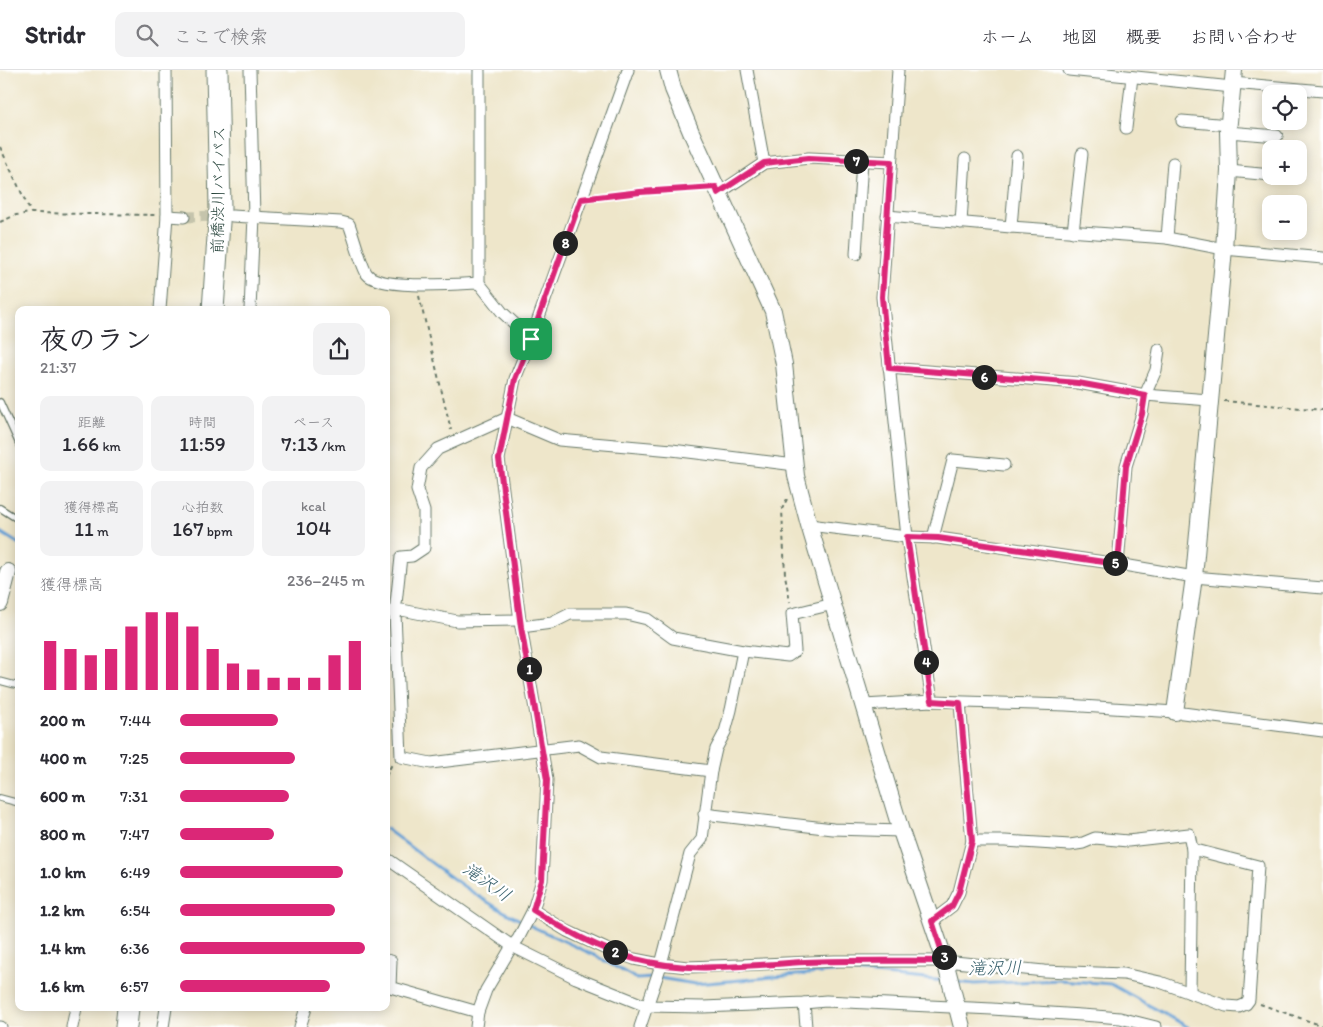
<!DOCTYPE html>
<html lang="ja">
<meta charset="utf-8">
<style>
:root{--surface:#fff;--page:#f2f2f3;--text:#2b2b33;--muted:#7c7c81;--line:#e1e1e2;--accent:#db2777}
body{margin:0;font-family:Itim,"Klee One",sans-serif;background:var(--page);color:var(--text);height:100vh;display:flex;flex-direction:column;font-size:19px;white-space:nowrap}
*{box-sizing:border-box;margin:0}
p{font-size:16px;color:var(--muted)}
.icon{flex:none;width:28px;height:28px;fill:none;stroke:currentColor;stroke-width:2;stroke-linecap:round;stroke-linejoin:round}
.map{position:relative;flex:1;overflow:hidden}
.side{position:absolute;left:15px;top:236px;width:375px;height:705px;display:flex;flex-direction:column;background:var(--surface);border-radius:10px;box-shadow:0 2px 12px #0003}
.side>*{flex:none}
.buttons{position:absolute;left:1262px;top:15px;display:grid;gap:10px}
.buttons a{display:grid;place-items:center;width:45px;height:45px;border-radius:10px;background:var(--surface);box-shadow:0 2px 12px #0003;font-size:25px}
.pin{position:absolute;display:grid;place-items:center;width:42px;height:42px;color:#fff;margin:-21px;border-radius:10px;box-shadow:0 2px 8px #0006}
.km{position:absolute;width:25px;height:25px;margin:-12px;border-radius:50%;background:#222;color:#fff;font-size:14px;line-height:25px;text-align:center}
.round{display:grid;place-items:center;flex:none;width:52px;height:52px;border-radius:10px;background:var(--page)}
.summary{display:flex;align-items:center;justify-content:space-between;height:85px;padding:0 25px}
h1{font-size:28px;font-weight:600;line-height:38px}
.metrics{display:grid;grid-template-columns:repeat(3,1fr);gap:8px;height:85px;padding:5px 25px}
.metrics div{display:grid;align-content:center;border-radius:10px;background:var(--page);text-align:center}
.metrics b{font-size:21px;font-weight:600}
.metrics small{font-size:14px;font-weight:400}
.metrics p{font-size:14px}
.chart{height:140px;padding:10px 25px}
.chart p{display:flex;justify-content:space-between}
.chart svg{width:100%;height:90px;margin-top:5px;stroke:var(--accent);stroke-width:6}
ul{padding:0 25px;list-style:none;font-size:16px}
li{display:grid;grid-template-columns:80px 60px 1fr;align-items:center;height:38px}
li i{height:12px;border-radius:6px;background:var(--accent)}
header{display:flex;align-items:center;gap:30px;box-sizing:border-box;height:70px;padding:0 25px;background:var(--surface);border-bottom:1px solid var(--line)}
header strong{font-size:24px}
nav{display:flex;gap:28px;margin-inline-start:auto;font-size:18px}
.search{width:350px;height:45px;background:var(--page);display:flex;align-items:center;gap:12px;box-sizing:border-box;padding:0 18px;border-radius:10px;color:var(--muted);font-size:19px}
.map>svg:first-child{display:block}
</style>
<header>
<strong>Stridr</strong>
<div class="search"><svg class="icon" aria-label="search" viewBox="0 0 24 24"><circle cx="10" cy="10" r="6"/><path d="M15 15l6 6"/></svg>ここで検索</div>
<nav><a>ホーム</a><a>地図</a><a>概要</a><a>お問い合わせ</a></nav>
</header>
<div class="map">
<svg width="1323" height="957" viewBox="0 0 1323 957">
<rect width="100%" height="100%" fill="#fff"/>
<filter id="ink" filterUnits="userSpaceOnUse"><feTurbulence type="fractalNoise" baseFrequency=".02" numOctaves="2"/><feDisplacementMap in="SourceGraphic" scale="10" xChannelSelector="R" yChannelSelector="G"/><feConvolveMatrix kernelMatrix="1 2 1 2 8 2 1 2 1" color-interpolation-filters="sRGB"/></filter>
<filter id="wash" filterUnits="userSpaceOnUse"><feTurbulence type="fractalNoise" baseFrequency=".0096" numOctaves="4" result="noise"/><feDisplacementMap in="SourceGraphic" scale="20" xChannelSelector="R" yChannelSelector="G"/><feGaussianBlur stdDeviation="1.12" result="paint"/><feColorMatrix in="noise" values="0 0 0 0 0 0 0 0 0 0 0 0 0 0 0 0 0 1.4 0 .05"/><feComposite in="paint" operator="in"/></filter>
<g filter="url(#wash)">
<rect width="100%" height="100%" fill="#eee6ca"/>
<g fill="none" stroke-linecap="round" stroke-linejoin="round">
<g stroke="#65a0d5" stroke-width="3">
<polyline points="0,462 19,474"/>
<path d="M386 759C430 791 474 828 524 852"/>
<polyline points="529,855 596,886 637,909 653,908"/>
<polyline points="659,908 695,914 843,901 946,911"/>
<polyline points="955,912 975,914 1060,910 1111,914 1188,957"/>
</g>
</g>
</g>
<g filter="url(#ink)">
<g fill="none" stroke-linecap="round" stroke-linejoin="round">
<polyline stroke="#c5c4ac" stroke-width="11" stroke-dasharray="11 5.5" stroke-linecap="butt" points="184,147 223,146"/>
<defs>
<g id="lane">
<polyline points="0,332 19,374"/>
<polyline points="0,438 19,450"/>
<polyline points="0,611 19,616"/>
<polyline points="0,728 19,733"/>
</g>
<g id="street">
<polyline points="479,0 479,213 502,242 531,269"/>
<polyline points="747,0 764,93"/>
<polyline points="898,0 882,227 907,467 932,631"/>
<polyline points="1069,0 1232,17"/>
<polyline points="1233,13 1323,21"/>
<polyline points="1182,51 1229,55"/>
<polyline points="1126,58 1132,7"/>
<polyline points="1228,62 1277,66"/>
<polyline points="1229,101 1271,105"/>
<polyline points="719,123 764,93 809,88 891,92"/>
<polyline points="167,146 184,147"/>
<path d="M232 146 341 152 349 154C353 164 362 198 367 204 379 220 458 214 479 213"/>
<polyline points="887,146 1011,157 1167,168 1224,179 1323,188"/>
<polyline points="961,153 965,89"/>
<polyline points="1011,157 1017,86"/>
<polyline points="1073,162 1082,84"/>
<polyline points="1167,168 1173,93"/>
<polyline points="856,184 862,91"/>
<polyline points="160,240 167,146 166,0"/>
<polyline points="250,240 254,146 250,0"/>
<polyline points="889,298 1078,313 1145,325 1209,330"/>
<polyline points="809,455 907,467 938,468 1118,494 1194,507 1323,518"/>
<polyline points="933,468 953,390 1004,395"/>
<polyline points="1118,494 1126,396 1142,344 1145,325 1156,300 1159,280"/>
<polyline points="386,541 395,543 402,540 457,551 520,550"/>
<polyline points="521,557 552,553 570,544 626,544 647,549 673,568 743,581 788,586 795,581 792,544 833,534"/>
<polyline points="864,635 932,631 1066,635 1175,642 1323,661"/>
<polyline points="711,701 601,687 579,675 431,693 401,687 395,543 401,487 412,486 424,478 424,441 417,420 421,398 438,379 507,348 559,370 672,380 795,395"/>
<polyline points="704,744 833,759 901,761"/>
<polyline points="972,771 1005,771 1070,775 1083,773 1095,768 1128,771 1189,764 1192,779 1190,923"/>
<polyline points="386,788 512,876 576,908 646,936 703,937 804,933 826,931 992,939 1096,946 1120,948 1156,957"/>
<polyline points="533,840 567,861 606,879 634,889 660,894 688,897 835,891 945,891 1044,901 1124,904 1160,912 1226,936 1239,937 1246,934 1249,930 1258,796 1192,779"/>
<polyline points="932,851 952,836 959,822 972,771 960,633"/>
<polyline points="386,890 391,891 390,917 478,942"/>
<polyline points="804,933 806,957"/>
<polyline points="0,957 1,957"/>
<polyline points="72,957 76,938"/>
<polyline points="163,957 166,938"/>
<polyline points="300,957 306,938"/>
<polyline points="476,957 478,942 486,920 512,876 518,869 533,840 542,810 547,710 520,550 499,389 515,309 531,269 628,0"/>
<polyline points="640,957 660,898 690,784 702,769 711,701 716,679 725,662 731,640 743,581"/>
</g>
<g id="secondary">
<polyline points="668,0 673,19 691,62 773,241 784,294 796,406 809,455 901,761 945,891 962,957"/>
<polyline points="0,533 8,502"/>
<polyline points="1175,642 1194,507 1224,179 1229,101 1228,62 1234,0"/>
</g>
<g id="highway">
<polyline points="213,240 220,138 217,0"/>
<polyline points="126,957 128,938"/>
</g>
</defs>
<use href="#lane" stroke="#677868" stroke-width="8"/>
<use href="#street" stroke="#677868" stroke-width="13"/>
<use href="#secondary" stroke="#677868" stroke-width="18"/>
<use href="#highway" stroke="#677868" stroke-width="23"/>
<g stroke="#677868" stroke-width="2" stroke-dasharray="4 4" stroke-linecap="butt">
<polyline points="0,77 31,143"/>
<polyline points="593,127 640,121 703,118"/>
<polyline points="0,152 16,145 31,143 156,145"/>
<polyline points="419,226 451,360"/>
<polyline points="1224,331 1323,340"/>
<polyline points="787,429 782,439 785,505 790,532"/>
<polyline points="386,706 392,694"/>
<polyline points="1260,934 1323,956"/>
</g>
<use href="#lane" stroke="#fff" stroke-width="5.5"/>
<use href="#street" stroke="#fff" stroke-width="11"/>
<use href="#secondary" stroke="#fff" stroke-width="16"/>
<use href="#highway" stroke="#fff" stroke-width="21"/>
</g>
</g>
<g fill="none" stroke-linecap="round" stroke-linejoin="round" filter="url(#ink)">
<defs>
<path id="route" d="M809 88 891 92 882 227 889 298 1078 313 1145 325 1142 344 1126 396 1118 494 938 468 907 467 932 631 960 633 972 771 959 822 952 836 932 851 945 891C898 891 852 890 805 892 749 895 690 904 635 889 598 879 565 860 533 840L542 810 547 710 521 557 499 389 515 309 531 269 581 129 640 122 716 117 718 123 764 93Z"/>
</defs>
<use href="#route" stroke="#fff" stroke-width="10"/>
<use href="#route" stroke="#db2777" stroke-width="6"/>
</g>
<g text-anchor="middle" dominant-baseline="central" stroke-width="4.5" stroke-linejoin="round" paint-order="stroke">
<g font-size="16" fill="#1f3d34" stroke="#fff">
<text transform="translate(218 120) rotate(-89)">前橋渋川バイパス</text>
</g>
<g font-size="18" font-style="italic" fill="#38606c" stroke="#fff">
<text transform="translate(487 812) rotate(35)">滝沢川</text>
<text transform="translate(995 898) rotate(-1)">滝沢川</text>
</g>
</g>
</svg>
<div class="buttons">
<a><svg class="icon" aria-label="locate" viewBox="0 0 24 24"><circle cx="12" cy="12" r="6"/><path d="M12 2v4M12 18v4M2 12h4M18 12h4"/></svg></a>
<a>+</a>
<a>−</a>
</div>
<div class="pin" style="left:531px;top:269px;background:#1e9e55"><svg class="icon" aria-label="arrive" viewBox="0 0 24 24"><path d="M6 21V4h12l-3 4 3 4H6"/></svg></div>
<b class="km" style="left:529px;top:599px">1</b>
<b class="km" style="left:615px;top:882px">2</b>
<b class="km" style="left:944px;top:887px">3</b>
<b class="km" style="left:926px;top:592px">4</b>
<b class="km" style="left:1115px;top:493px">5</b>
<b class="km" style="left:984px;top:307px">6</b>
<b class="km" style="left:856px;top:91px">7</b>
<b class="km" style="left:565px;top:173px">8</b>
<section class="side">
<div class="summary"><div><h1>夜のラン</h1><p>21:37</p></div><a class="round"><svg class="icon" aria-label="share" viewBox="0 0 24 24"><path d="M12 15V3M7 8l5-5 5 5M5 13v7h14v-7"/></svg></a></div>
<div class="metrics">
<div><p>距離</p><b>1.66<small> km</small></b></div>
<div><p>時間</p><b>11:59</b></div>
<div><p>ペース</p><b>7:13<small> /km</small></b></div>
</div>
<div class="metrics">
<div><p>獲得標高</p><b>11<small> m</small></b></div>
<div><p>心拍数</p><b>167<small> bpm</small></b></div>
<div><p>kcal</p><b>104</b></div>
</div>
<div class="chart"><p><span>獲得標高</span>236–245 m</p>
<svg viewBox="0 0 160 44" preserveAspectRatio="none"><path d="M5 44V20M15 44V24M25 44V27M35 44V24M45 44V13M55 44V6M65 44V6M75 44V13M85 44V24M95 44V31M105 44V34M115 44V38M125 44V38M135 44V38M145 44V27M155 44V20"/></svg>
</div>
<ul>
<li><b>200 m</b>7:44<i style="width:53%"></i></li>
<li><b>400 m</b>7:25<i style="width:62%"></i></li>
<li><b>600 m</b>7:31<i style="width:59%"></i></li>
<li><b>800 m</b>7:47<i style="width:51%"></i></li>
<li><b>1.0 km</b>6:49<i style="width:88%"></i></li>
<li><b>1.2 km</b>6:54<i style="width:84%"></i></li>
<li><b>1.4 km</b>6:36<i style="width:100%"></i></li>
<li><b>1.6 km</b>6:57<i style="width:81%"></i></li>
</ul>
</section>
</div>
